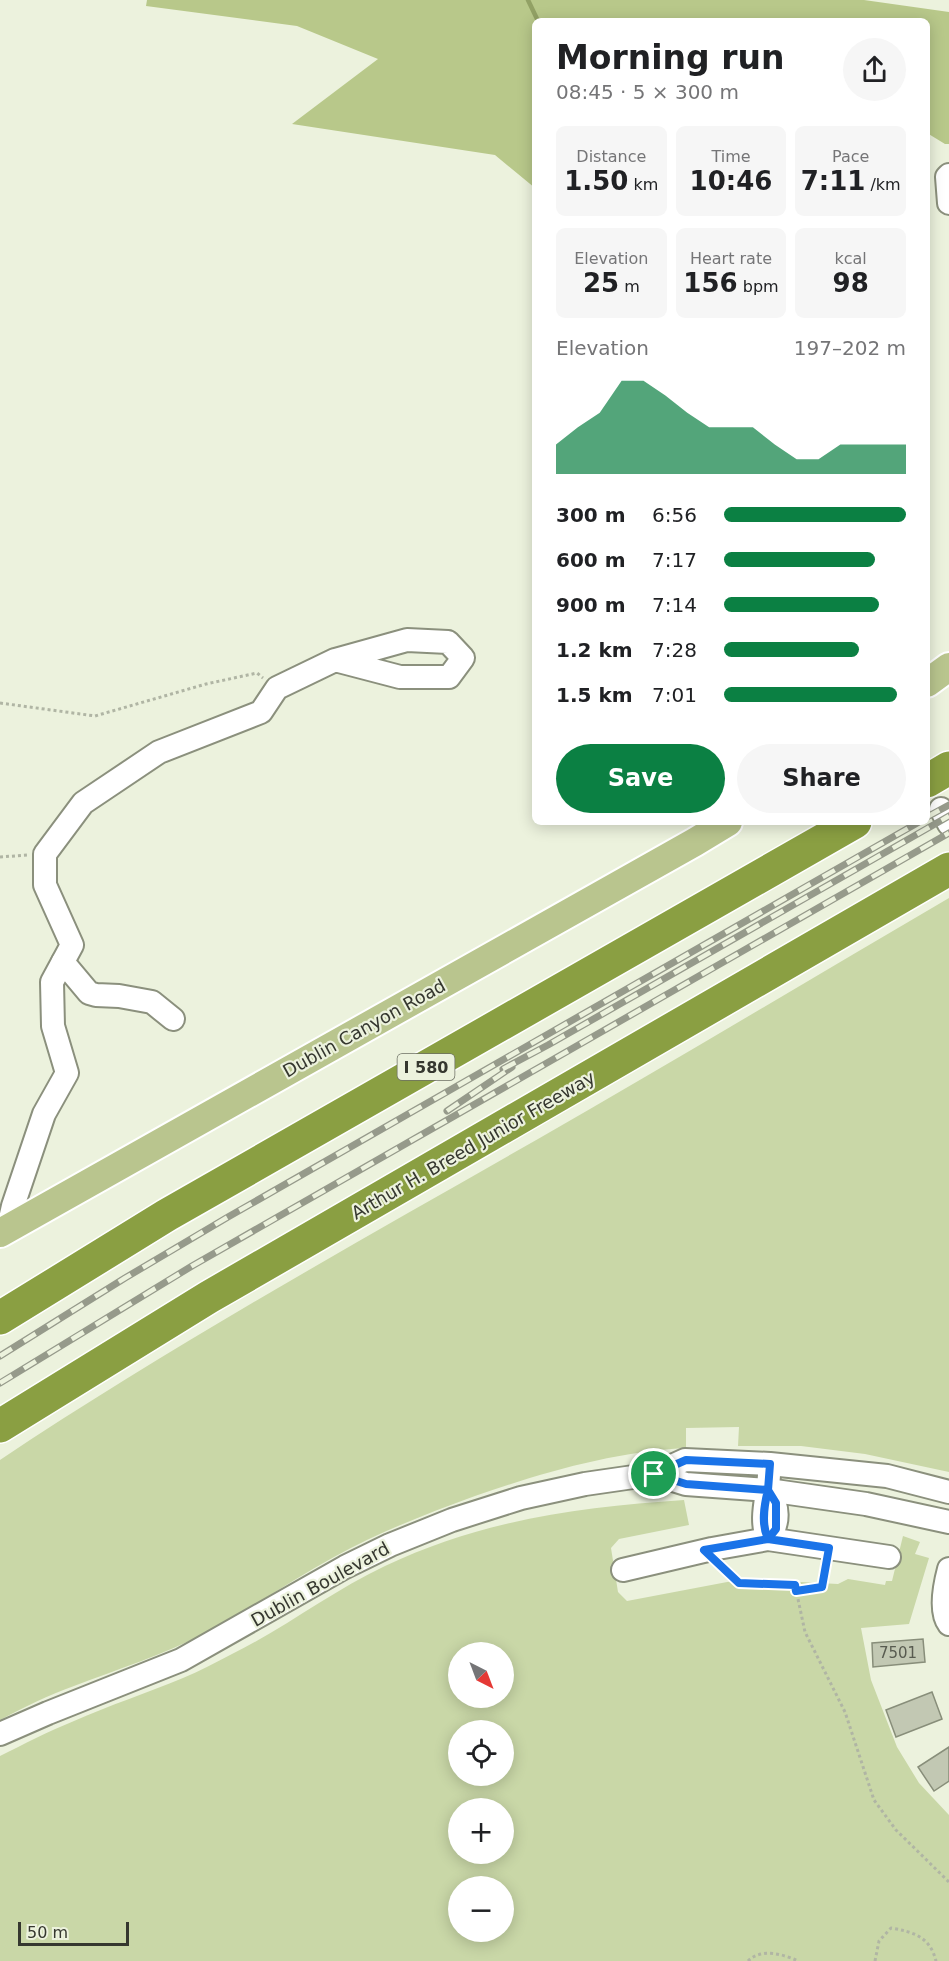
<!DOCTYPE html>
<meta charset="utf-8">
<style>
:root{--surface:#fff;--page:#f6f6f6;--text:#202124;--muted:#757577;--accent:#0b8043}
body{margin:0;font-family:"DejaVu Sans",sans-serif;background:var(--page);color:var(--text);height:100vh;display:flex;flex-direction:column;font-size:22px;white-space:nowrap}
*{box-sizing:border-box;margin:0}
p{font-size:20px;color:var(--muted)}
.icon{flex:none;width:33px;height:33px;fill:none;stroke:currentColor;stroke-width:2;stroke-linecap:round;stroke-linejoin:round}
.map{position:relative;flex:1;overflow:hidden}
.side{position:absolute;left:532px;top:18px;width:398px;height:807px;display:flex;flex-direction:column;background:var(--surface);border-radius:9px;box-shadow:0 3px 15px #0003}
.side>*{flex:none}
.needle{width:39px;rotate:138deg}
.tools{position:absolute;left:448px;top:1642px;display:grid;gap:12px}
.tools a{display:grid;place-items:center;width:66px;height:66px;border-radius:50%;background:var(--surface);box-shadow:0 3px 15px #0003;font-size:30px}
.scale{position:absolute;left:18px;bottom:15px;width:111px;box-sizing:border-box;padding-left:6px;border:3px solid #35372f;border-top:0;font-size:16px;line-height:21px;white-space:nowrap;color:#35372f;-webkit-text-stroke:4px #ecf2dd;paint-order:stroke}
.pin{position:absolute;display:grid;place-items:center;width:51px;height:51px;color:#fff;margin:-26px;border:3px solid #fff;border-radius:50%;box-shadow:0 2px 6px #0007}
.round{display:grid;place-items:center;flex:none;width:63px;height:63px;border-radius:32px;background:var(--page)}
.summary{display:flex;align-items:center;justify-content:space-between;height:102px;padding:0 24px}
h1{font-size:33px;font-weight:700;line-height:45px}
.metrics{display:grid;grid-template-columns:repeat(3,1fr);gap:9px;height:102px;padding:6px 24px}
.metrics div{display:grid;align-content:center;border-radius:9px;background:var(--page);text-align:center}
.metrics b{font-size:26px;font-weight:700}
.metrics small{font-size:16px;font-weight:400}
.metrics p{font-size:16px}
.chart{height:168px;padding:12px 24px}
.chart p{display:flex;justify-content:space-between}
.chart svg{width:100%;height:108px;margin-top:6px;fill:var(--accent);opacity:.7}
.primary-button{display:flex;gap:12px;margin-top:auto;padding:12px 24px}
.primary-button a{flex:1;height:69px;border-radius:36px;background:var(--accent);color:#fff;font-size:24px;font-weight:700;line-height:69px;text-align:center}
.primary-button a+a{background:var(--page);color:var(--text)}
ul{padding:0 24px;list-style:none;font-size:20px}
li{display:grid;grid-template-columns:96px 72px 1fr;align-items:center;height:45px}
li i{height:15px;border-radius:8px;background:var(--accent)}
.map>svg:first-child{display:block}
</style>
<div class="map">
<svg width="949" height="1961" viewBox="0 0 949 1961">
<rect width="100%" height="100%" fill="#ecf2dd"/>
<g fill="#c9d7a7" fill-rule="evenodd">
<path d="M949 898V1472L865 1454 801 1446H738L739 1427 686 1428V1448C613 1452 544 1472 475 1496 426 1514 379 1532 334 1557 290 1581 249 1610 205 1633 163 1655 118 1669 74 1686 49 1695 24 1707 0 1720V1460C174 1344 356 1243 538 1139 676 1060 812 978 949 898Z"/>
<path d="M684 1500 689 1525 619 1539 611 1548 618 1592 627 1601 743 1579 838 1584 848 1579 885 1585 886 1581H892L903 1536 920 1542 915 1554 929 1558 909 1624 861 1628 871 1680 897 1747 919 1783 949 1815V1961H0V1756C24 1744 49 1731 74 1721 110 1705 147 1693 183 1678 200 1671 216 1662 232 1654 285 1628 332 1591 385 1566 482 1520 579 1507 684 1500ZM459 1653H504V1698H459ZM459 1731H504V1776H459ZM459 1809H504V1854H459ZM459 1887H504V1932H459Z"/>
</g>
<polygon fill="#b8c88a" points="147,0 864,0 949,12 949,144 945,144 927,133 927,21 536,21 535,188 495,155 292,124 378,59 297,26 146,6"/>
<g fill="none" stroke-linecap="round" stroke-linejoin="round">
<polyline stroke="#92a165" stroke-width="4.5" points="528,0 538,21"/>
</g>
<g fill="#c2c8b3" stroke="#888e7a" stroke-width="1.5">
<polygon points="923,1639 925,1662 873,1667 872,1643"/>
<polygon points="932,1692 942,1719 896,1737 886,1710"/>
<polygon points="949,1747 949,1781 934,1791 918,1767"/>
</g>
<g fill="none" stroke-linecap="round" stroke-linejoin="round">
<defs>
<g id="minor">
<polyline points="949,175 947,177 949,203"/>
<polyline points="941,809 949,824"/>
<polyline points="63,962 89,993 96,995 119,996 152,1002 173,1019"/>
<polyline points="8,1228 13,1206 44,1114 67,1073 53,1026 52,982 72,945 45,885 45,854 83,803 159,752 261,712 277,688 335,660 400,677 449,677 463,658 448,642 407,640 335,660"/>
<polyline points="654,1474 686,1484 768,1490 866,1504 949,1522"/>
<path d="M768 1490C779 1506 780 1523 768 1539 759 1519 768 1496 769 1475"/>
<path d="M949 1569C945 1584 939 1611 949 1624"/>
<polyline points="623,1570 712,1549 768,1539 889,1557"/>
<polyline points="0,1734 48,1713 181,1660 345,1567 390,1545 452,1520 521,1498 585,1484 654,1474 685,1460 770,1464 887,1476 949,1492"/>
</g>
<g id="major">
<polyline points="927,683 949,667"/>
<polyline points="0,1233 695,842 728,822"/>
</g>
<g id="highway">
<polyline points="927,781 949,768"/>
<polyline points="0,1318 167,1215 855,822"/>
<polyline points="0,1426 209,1297 949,869"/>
</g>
</defs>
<use href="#minor" stroke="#8b907d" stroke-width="26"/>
<use href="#major" stroke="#fff" stroke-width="32"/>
<use href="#highway" stroke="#fff" stroke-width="36"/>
<g stroke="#b0b5a4" stroke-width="3" stroke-dasharray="3 3" stroke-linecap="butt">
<polyline points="0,703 95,716 206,684 257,673 263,678"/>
<polyline points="0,857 28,855"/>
<polyline points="720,1566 739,1583 795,1585 805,1632 845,1712 874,1800 896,1830 949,1882"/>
<polyline points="796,1591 822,1587 826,1565"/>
<path d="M748 1961C761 1948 783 1954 798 1961"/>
<path d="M875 1961 879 1941 891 1928C914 1932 930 1937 936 1961"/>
</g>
<use href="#minor" stroke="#fff" stroke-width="22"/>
<use href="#major" stroke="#b9c58e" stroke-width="28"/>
<use href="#highway" stroke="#8a9f42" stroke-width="33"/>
<defs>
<g id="rail">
<polyline points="927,817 949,805"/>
<polyline points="503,1069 548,1045 949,816"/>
<polyline points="447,1111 512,1067"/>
<polyline points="0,1356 125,1278 228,1217 919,822"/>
<polyline points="0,1383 192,1266 949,833"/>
</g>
</defs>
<use href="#rail" stroke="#969a8b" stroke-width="7"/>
<use href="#rail" stroke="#ecf2dd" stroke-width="4.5" stroke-dasharray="14" stroke-linecap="butt"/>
</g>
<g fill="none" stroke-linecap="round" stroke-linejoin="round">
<defs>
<path id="route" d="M654 1474 686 1484 768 1490C764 1506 761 1524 768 1539L829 1548 822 1587 796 1591 795 1585 739 1583 704 1550 768 1539 776 1529V1503L768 1490 770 1464 686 1460 654 1474"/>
</defs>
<use href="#route" stroke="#fff" stroke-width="12"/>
<use href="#route" stroke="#1a73e8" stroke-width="8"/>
</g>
<g text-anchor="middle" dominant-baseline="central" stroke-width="4.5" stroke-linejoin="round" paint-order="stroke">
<g font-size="15" fill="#585b50">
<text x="898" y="1653">7501</text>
</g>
<rect fill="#ecf2dd" stroke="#6c6f63" stroke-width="1.5" x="397.5" y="1054" width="57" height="26" rx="4.5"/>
<g font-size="16" font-weight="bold" fill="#35372f">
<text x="426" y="1067">I 580</text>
</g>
<g font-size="18" fill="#35372f" stroke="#ecf2dd">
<text transform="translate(364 1028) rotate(-29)">Dublin Canyon Road</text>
<text transform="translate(473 1145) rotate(-30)">Arthur H. Breed Junior Freeway</text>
<text transform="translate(320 1584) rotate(-29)">Dublin Boulevard</text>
</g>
</g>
</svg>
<div class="tools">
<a><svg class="needle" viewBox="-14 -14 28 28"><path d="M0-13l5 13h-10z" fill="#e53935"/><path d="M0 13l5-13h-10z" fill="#757577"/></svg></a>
<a><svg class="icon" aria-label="locate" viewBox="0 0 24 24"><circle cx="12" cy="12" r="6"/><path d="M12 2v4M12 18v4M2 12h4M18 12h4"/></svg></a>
<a>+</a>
<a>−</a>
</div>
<div class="scale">50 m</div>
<div class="pin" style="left:654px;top:1474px;background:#1e9e55"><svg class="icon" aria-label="arrive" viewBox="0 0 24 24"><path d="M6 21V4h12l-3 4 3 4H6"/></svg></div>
<section class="side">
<div class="summary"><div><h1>Morning run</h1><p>08:45 · 5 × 300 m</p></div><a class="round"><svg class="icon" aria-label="share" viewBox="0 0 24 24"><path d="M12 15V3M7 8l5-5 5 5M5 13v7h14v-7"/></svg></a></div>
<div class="metrics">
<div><p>Distance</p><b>1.50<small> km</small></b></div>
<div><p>Time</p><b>10:46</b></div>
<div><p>Pace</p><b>7:11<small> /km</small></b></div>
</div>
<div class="metrics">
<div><p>Elevation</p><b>25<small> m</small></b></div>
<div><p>Heart rate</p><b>156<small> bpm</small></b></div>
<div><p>kcal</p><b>98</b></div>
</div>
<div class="chart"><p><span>Elevation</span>197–202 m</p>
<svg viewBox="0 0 160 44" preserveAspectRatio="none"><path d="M0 44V32L10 25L20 19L30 6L40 6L50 12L60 19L70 25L80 25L90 25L100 32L110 38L120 38L130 32L140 32L150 32L160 32V44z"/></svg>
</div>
<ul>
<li><b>300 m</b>6:56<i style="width:100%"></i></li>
<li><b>600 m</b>7:17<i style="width:83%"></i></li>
<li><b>900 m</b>7:14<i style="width:85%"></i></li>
<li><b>1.2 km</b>7:28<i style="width:74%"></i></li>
<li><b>1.5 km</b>7:01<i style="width:95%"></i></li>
</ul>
<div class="primary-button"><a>Save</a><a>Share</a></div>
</section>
</div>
